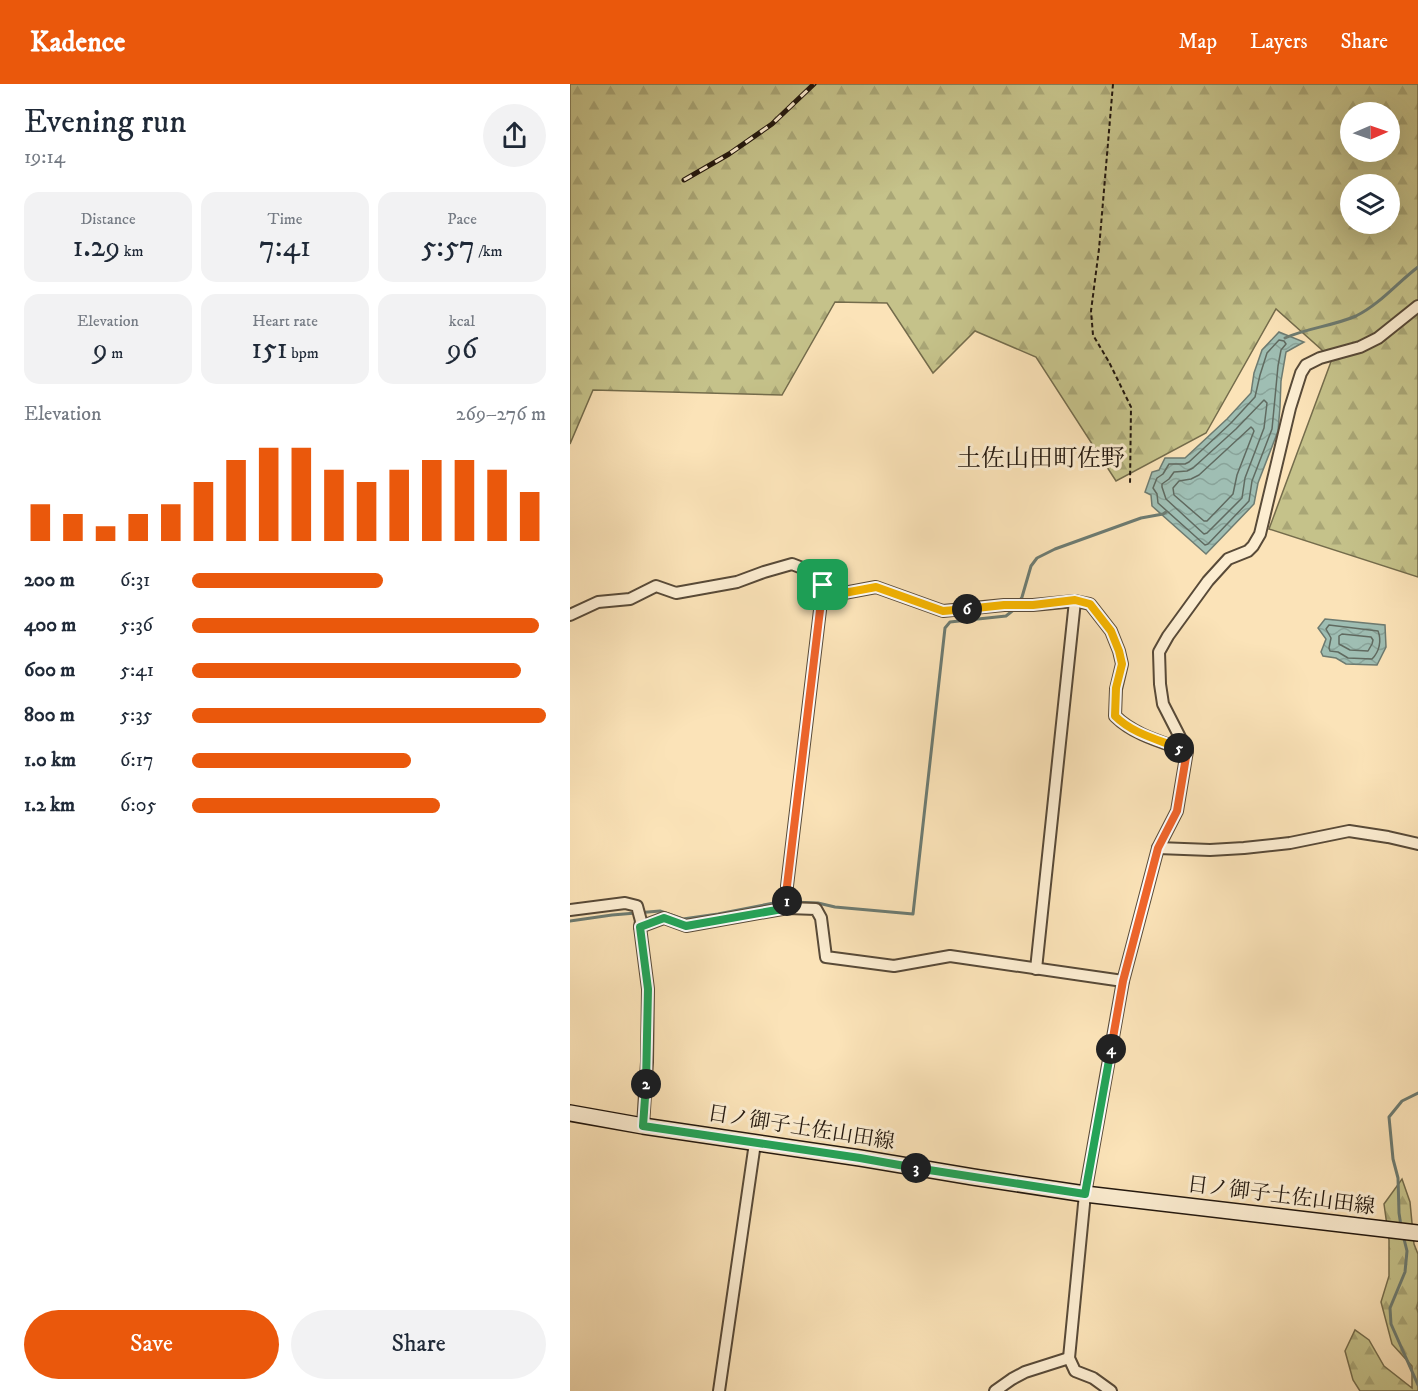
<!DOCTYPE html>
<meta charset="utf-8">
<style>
:root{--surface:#fff;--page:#f2f2f3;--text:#1f2937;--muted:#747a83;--accent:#ea580c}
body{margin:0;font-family:"IM FELL DW Pica","Noto Serif JP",serif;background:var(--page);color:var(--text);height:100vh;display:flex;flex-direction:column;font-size:22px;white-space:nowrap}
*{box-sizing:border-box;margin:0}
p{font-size:20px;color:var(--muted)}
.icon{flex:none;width:33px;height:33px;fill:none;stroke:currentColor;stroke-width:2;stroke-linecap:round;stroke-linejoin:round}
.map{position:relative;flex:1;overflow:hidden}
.panel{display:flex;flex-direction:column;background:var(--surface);width:570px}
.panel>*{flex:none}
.needle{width:39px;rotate:88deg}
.controls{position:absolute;left:770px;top:18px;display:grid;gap:12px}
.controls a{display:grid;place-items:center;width:60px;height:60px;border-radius:50%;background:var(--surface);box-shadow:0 6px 24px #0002;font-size:30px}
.pin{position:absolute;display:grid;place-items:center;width:51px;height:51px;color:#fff;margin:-26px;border-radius:12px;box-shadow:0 3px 9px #0006}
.km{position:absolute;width:30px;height:30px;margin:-15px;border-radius:50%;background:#222;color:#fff;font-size:16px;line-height:30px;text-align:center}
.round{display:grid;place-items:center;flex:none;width:63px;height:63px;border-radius:32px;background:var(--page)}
.head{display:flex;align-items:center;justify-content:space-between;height:102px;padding:0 24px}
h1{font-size:33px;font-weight:600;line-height:45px}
.stats{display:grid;grid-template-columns:repeat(3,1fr);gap:9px;height:102px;padding:6px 24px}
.stats div{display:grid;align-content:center;border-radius:15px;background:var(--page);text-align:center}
.stats b{font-size:30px;font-weight:600}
.stats small{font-size:16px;font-weight:400}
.stats p{font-size:16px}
.chart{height:168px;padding:12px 24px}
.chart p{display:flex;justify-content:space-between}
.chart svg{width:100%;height:108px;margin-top:6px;stroke:var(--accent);stroke-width:6}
.cta{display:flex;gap:12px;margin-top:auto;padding:12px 24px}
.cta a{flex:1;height:69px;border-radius:36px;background:var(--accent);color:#fff;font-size:24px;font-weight:600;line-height:69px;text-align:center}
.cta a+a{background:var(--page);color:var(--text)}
ul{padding:0 24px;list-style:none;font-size:20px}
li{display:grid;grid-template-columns:96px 72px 1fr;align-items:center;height:45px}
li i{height:15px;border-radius:8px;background:var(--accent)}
header{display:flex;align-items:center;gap:36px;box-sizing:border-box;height:84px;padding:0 30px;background:var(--accent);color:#fff}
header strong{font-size:28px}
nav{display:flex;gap:33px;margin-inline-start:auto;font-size:21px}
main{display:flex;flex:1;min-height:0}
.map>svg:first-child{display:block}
</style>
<header>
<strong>Kadence</strong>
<nav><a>Map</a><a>Layers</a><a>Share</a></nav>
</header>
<main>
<section class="panel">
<div class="head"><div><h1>Evening run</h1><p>19:14</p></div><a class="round"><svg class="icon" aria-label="share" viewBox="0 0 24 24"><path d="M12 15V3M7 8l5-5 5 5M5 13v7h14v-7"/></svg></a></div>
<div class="stats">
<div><p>Distance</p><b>1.29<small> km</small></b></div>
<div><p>Time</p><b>7:41</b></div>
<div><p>Pace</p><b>5:57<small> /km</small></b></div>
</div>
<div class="stats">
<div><p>Elevation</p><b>9<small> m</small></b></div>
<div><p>Heart rate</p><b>151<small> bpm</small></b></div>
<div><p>kcal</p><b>96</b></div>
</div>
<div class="chart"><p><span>Elevation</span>269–276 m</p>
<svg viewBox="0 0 160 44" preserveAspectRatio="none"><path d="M5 44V29M15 44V33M25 44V38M35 44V33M45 44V29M55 44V20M65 44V11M75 44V6M85 44V6M95 44V15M105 44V20M115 44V15M125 44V11M135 44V11M145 44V15M155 44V24"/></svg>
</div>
<ul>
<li><b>200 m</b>6:31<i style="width:54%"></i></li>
<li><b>400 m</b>5:36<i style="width:98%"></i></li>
<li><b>600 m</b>5:41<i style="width:93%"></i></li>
<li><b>800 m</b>5:35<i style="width:100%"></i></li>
<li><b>1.0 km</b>6:17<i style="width:62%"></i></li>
<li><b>1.2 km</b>6:05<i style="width:70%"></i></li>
</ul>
<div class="cta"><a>Save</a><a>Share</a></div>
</section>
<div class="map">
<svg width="848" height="1307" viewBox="0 0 848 1307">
<defs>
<pattern id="forest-firs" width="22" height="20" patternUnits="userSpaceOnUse" patternTransform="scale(1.5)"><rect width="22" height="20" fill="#c5c28a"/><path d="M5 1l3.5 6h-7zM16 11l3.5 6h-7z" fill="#a9a676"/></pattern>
<pattern id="water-waves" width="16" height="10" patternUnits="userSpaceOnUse" patternTransform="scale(1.5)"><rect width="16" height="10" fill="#9fbeb3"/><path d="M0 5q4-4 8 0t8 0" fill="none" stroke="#89a399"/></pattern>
</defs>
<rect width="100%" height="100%" fill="#fbe3b8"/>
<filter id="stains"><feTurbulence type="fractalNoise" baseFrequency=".00333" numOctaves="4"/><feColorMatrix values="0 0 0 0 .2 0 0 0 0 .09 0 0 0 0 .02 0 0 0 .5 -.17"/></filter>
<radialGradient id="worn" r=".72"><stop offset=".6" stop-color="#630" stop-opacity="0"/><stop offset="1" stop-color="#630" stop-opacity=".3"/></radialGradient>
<g fill="url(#forest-firs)" stroke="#746c4c" stroke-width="1.5" fill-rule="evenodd">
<path d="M0 0H848V493L699 445 762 275 706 225 636 349 546 397 466 273 405 247 363 289 317 219 265 218 212 311 23 306 0 360ZM780 28H819V68H780ZM780 100H819V140H780Z"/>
<polygon points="832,1095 840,1118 844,1160 848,1170 848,1217 847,1224 848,1229 848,1307 790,1307 783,1296 775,1267 785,1246 799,1256 814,1282 842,1304 842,1282 822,1260 811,1218 819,1192 819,1156 814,1120"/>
</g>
<g fill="url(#water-waves)" stroke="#6d7b71" stroke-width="1.5">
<polygon points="709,248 734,258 716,268 711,297 710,323 708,347 688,399 684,420 636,470 582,422 581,411 575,408 582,388 589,386 595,374 615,374 657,335 681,309 684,289 692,266"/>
<polygon points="755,535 815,541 816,563 807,581 776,580 766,574 753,572 751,568 756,555 748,544"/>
</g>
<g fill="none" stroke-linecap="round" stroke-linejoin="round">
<g stroke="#606a60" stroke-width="1.5">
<polygon points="709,256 714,257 716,260 711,266 708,282 702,345 682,397 679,417 638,460 635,461 588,419 587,410 583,404 587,394 593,390 599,380 615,380 619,378 661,339 685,313 690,291 697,269"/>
<polygon points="694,316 697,319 694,344 675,394 672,414 637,449 634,450 596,415 592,403 592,400 599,395 604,388 617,387 623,384 666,345"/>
<polygon points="681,343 683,345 684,347 667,391 663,410 637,437 634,437 604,411 603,404 609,397 621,395 629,391"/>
<path d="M759 541 808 547C812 557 809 568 802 575L778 574 768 568 760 567 759 564 761 554 756 545Z"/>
<polygon points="772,550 801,553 803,556 802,560 798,567 780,566 769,560 769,552"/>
</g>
<g stroke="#6d7b71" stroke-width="3">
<path d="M715 254C737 244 763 242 786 232 810 220 827 199 848 183"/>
<polyline points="449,518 452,513 461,482 467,474 485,465 571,434 593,430 596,428"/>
<polyline points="221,818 248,819 265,823 343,830 375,544 380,538 436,532 446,524"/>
<polyline points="0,837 42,831 90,827 113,835 148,830 209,818 215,818"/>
<polyline points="831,1142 829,1129 828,1094 823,1075 819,1033 832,1017 848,1009"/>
<polyline points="833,1151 837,1167 835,1188 820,1224 821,1240 848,1301"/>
</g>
<defs>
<g id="minor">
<path d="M0 531 28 518 60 515 86 502 106 509 167 498 194 488 222 480 240 487 253 501 274 509 306 503 373 527 434 521H463L505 517 520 520 541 547 549 567 552 580 546 605 545 632C564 651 592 658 617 667"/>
<polyline points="588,764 640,766 674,764 720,759 779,747 818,753 848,760"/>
<polyline points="218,824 217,802 253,501"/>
<polyline points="0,826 55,819 67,822 71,837 70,843 78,905 77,978 73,1042"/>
<polyline points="70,843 94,834 116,842 218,824 246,825 251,834 256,873 324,882 380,872 553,897"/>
<polyline points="466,885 505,517"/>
<polyline points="149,1307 185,1059"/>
<polyline points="425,1307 442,1295 455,1288 499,1274"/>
<polyline points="541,1307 523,1294 505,1287 499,1274 515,1110 553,897 588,764 607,727 617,667 593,620 590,600 589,568 598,552 638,497 658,475 678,467 683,462 690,450 720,324 731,289 736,281 750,274 790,263 808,254 848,222"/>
</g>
<polyline id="secondary" points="0,1029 73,1042 290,1074 403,1093 515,1110 848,1149"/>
</defs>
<use href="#minor" stroke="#584a38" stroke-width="14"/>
<use href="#secondary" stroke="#22170e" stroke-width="18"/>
<polyline stroke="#22170e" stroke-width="2" stroke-dasharray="4.5 3" stroke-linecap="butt" points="543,0 529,165 521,227 523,251 539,278 561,323 560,401"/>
<use href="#minor" stroke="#fcedd1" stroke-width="10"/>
<use href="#secondary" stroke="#fcedd1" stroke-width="15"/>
<defs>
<polyline id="rail" points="114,96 159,70 202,40 244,0"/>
</defs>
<use href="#rail" stroke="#22170e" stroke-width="5"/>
<use href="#rail" stroke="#fcedd1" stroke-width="3" stroke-dasharray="9" stroke-linecap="butt"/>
</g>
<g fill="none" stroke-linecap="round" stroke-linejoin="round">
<defs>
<polyline id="split-1" points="217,817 217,802 253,501"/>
<polyline id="split-2" points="76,1000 78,905 70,843 94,834 116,842 218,824 217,817"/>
<polyline id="split-3" points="76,1000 73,1042 290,1074 346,1084"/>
<polyline id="split-4" points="346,1084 515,1110 541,965"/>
<polyline id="split-5" points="541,965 553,897 588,764 607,727 617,667 609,664"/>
<path id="split-6" d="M397 525 434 521H463L505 516 520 520 541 547 549 567 552 580 546 604 545 632C562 649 586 655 609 664"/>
<polyline id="split-7" points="253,501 274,509 306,503 373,527 397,525"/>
</defs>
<use href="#split-1" stroke="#fff" stroke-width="12"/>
<use href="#split-2" stroke="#fff" stroke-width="12"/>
<use href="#split-3" stroke="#fff" stroke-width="12"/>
<use href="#split-4" stroke="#fff" stroke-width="12"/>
<use href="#split-5" stroke="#fff" stroke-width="12"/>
<use href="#split-6" stroke="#fff" stroke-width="12"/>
<use href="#split-7" stroke="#fff" stroke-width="12"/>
<use href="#split-1" stroke="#f0652b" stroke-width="8"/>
<use href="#split-2" stroke="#22a559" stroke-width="8"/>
<use href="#split-3" stroke="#22a559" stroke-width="8"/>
<use href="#split-4" stroke="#22a559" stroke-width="8"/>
<use href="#split-5" stroke="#f0652b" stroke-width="8"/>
<use href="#split-6" stroke="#f5b400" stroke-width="8"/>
<use href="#split-7" stroke="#f5b400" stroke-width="8"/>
</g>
<g text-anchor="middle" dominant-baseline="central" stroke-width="6" stroke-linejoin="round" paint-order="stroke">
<g font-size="21" fill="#22170e" stroke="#fcedd1">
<text transform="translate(231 1044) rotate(9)">日ノ御子土佐山田線</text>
<text transform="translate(711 1112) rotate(7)">日ノ御子土佐山田線</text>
</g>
<g font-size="24" fill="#22170e" stroke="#fcedd1">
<text x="471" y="375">土佐山田町佐野</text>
</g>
</g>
<rect width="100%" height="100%" filter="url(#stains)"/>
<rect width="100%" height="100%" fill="url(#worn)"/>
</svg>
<div class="controls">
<a><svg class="needle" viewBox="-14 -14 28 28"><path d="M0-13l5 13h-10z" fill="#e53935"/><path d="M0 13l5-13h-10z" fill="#747a83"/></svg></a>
<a><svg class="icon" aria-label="layers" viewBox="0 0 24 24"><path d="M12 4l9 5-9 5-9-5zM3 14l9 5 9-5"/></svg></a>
</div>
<div class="pin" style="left:253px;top:501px;background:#1e9e55"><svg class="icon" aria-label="arrive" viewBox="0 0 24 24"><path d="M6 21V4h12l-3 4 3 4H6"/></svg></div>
<b class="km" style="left:217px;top:817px">1</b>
<b class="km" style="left:76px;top:1000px">2</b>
<b class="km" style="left:346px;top:1084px">3</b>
<b class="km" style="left:541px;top:965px">4</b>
<b class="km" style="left:609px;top:664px">5</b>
<b class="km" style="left:397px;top:525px">6</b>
</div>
</main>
